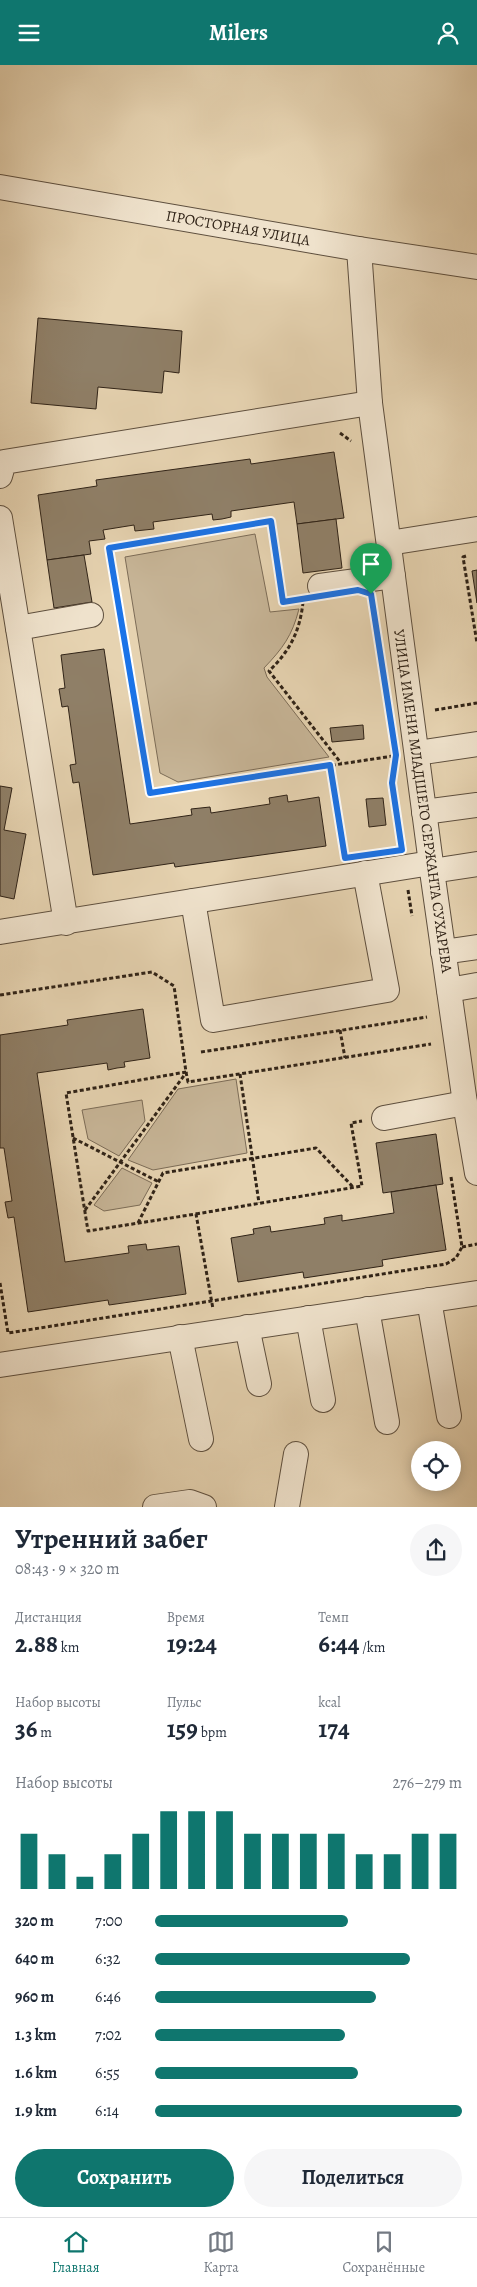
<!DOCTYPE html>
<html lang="ru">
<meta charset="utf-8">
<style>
:root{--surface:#fff;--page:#f6f6f7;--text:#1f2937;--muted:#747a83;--line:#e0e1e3;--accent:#0f766e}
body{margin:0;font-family:Alegreya,serif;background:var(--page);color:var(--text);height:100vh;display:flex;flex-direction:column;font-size:19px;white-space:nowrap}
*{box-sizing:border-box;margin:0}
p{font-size:16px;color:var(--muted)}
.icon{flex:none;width:28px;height:28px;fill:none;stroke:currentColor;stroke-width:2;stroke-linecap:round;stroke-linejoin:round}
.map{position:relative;height:1442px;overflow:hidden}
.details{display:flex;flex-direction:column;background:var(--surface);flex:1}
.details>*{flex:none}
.tools{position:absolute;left:411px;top:1376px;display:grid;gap:10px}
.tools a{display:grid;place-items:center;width:50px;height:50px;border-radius:50%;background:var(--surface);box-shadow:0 2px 12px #0003;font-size:25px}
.pin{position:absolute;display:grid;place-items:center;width:42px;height:42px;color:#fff;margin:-51px -21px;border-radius:50% 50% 50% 0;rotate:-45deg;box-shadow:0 0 5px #0007}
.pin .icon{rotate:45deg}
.round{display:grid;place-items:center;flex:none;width:52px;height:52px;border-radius:26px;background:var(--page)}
.summary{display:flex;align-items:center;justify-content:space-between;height:85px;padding:0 15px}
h1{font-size:28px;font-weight:600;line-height:38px}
.figures{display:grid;grid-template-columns:repeat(3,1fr);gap:8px;height:85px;padding:5px 15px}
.figures div{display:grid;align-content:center}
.figures b{font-size:25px;font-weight:600}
.figures small{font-size:14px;font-weight:400}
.figures p{font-size:14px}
.chart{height:140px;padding:10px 15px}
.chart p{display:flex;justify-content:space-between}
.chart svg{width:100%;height:90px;margin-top:5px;stroke:var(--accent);stroke-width:6}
.button{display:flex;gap:10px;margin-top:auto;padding:10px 15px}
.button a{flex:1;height:58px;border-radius:30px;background:var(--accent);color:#fff;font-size:20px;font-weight:600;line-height:58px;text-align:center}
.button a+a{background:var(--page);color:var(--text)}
ul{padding:0 15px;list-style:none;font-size:16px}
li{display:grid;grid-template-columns:80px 60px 1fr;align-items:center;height:38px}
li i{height:12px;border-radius:6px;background:var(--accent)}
header{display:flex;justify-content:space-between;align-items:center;height:65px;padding:0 15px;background:var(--accent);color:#fff;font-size:22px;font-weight:600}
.menu{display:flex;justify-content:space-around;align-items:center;height:70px;border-top:1px solid var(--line);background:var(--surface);font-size:14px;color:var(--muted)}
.menu a{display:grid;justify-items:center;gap:2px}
.menu .on{color:var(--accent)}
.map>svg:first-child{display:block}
</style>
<header><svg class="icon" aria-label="menu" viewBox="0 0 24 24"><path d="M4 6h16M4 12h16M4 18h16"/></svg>Milers<svg class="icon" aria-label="person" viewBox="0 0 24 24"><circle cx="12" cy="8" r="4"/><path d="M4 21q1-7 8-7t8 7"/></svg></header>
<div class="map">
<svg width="477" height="1442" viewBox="0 0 477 1442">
<rect width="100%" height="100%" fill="#e6d3b1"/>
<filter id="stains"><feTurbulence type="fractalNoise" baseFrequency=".004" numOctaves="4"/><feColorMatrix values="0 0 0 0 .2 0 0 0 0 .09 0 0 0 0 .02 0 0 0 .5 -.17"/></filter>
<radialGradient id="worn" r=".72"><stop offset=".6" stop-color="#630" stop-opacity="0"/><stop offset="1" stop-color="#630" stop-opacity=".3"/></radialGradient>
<g fill="#c7b597" stroke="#7c6c57">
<path d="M255 469 270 547 299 544C292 571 283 583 264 603L267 612 329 692 178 717 160 708 125 492Z"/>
<polygon points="236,1014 247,1088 153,1105 128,1095 178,1024"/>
<polygon points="142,1035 145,1056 119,1091 88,1074 82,1045"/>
<polygon points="122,1103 152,1118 140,1140 104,1146 94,1140"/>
</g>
<g fill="#8f7f67" stroke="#302317">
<polygon points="38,253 182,266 179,308 164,306 162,328 98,322 96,344 31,338"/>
<polygon points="334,387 344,453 297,459 294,437 231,446 231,452 222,454 213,455 212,449 153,457 154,464 135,466 134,460 103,465 105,474 89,476 91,489 47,495 38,430 97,421 96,415 250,394 251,399"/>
<polygon points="336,454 342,503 303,508 297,459"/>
<polygon points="84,490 92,537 54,543 47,495"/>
<polygon points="477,505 477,538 472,506"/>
<polygon points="104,584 130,759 192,750 191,744 210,742 211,748 270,739 269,733 287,730 288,737 319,732 326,781 175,802 174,798 93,810 79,717 73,718 70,700 76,699 68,641 62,642 59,624 65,623 61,590"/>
<polygon points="363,660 364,674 332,677 330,663"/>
<polygon points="0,721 12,723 4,765 26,769 14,834 0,831"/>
<polygon points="383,733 386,760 369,762 366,734"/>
<polygon points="143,944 150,993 124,997 125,1002 117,1003 108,1005 107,998 37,1008 65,1197 129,1188 128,1181 146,1179 147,1185 179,1181 186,1229 109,1240 108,1235 28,1247 14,1152 8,1153 5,1137 12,1136 4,1083 0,1083 0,970 68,960 67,955"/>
<polygon points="436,1069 443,1119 383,1128 376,1078"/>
<polygon points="436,1120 446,1185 382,1195 383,1201 304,1213 303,1207 238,1217 231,1173 254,1169 253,1164 270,1161 271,1167 325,1159 324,1153 342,1150 342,1156 394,1148 391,1127"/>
</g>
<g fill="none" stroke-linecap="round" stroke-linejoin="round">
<defs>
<g id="minor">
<polyline points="0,122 359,184 477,202"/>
<polyline points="359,184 370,338 432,806 465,1038 477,1108"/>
<polyline points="0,411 4,397 370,338"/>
<polyline points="0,453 66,858"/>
<polyline points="389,478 477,464"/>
<polyline points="320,521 393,511"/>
<polyline points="18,563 91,550"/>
<polyline points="417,688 477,679"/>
<polyline points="424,747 477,740"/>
<polyline points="432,806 477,799"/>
<polyline points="193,836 213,955 387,925 365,808"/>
<polyline points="0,867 431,798"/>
<polyline points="443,887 477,882"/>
<polyline points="449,925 477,920"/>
<polyline points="384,1053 465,1038"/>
<polyline points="429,1235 449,1351"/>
<polyline points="367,1244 387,1357"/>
<polyline points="308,1253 323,1335"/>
<polyline points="247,1262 259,1319"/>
<polyline points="180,1272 201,1374"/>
<polyline points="0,1300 477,1228"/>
<polyline points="155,1442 190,1437 204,1442"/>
<polyline points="287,1442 296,1389"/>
</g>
</defs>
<use href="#minor" stroke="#5e4f3e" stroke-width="26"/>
<g stroke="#302317" stroke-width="3" stroke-dasharray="4 2.5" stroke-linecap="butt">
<polyline points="340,368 351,376"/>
<polyline points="466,491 463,492 477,578"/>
<polyline points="300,534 283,537 271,456 109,483 150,728 393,691"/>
<path d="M303 537C300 566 290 586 269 606L341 698"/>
<polyline points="435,645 477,638"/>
<polyline points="330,700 344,787"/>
<polyline points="393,709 392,718 401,779"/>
<polyline points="408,825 412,851"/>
<polyline points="0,930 152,907 174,921 186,1007 66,1028 88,1166 196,1149 213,1244"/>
<polyline points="340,965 345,993"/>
<polyline points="201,987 427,952"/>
<polyline points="186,1007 188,1017 431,979"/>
<polyline points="240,1009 259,1138"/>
<polyline points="73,1073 159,1117"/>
<polyline points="85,1145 186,1008"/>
<polyline points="196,1149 362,1121 351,1058 362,1056"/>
<polyline points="138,1158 163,1108 316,1083 353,1122"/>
<polyline points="462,1182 477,1179"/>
<polyline points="0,1218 8,1268 446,1199 456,1193 462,1182 451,1112"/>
</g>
<use href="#minor" stroke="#efe2cc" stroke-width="24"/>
</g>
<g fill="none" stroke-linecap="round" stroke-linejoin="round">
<defs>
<polygon id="route" points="271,456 283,537 358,525 371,529 396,690 392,718 402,785 345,793 330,700 150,728 109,483"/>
</defs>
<use href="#route" stroke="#fff" stroke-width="10"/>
<use href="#route" stroke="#1a73e8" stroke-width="6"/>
</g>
<g text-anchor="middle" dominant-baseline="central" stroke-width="4" stroke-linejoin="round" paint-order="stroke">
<g font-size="15" fill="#302317" stroke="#efe2cc">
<text transform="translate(238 163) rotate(10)">ПРОСТОРНАЯ УЛИЦА</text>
<text transform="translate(423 736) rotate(82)">УЛИЦА ИМЕНИ МЛАДШЕГО СЕРЖАНТА СУХАРЕВА</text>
</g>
</g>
<rect width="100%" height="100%" filter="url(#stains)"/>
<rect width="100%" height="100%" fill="url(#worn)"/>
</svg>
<div class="tools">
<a><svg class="icon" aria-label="locate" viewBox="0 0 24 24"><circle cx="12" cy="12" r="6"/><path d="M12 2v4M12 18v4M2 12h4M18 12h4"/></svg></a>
</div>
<div class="pin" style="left:371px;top:529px;background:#1e9e55"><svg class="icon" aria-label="arrive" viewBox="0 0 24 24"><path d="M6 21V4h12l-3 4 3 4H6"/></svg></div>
</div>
<section class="details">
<div class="summary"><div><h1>Утренний забег</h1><p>08:43 · 9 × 320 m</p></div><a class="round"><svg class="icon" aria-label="share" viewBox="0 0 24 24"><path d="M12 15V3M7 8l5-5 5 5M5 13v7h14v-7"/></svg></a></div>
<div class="figures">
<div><p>Дистанция</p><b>2.88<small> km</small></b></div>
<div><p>Время</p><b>19:24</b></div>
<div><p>Темп</p><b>6:44<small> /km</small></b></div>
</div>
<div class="figures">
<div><p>Набор высоты</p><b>36<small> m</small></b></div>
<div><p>Пульс</p><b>159<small> bpm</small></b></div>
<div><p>kcal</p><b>174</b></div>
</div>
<div class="chart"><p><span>Набор высоты</span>276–279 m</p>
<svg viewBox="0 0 160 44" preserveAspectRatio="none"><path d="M5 44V17M15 44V27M25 44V38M35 44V27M45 44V17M55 44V6M65 44V6M75 44V6M85 44V17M95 44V17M105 44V17M115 44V17M125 44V27M135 44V27M145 44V17M155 44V17"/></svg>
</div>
<ul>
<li><b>320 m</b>7:00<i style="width:63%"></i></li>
<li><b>640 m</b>6:32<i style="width:83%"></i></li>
<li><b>960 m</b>6:46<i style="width:72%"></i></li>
<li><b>1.3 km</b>7:02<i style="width:62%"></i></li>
<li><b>1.6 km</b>6:55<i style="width:66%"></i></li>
<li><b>1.9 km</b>6:14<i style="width:100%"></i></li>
</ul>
<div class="button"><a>Сохранить</a><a>Поделиться</a></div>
</section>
<nav class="menu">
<a class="on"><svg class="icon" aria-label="home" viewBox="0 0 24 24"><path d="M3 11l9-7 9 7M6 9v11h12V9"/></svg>Главная</a>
<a><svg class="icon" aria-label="map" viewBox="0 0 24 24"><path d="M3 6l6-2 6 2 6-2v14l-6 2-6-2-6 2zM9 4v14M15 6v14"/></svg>Карта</a>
<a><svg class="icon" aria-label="saved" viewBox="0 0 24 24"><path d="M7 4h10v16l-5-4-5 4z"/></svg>Сохранённые</a>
</nav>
